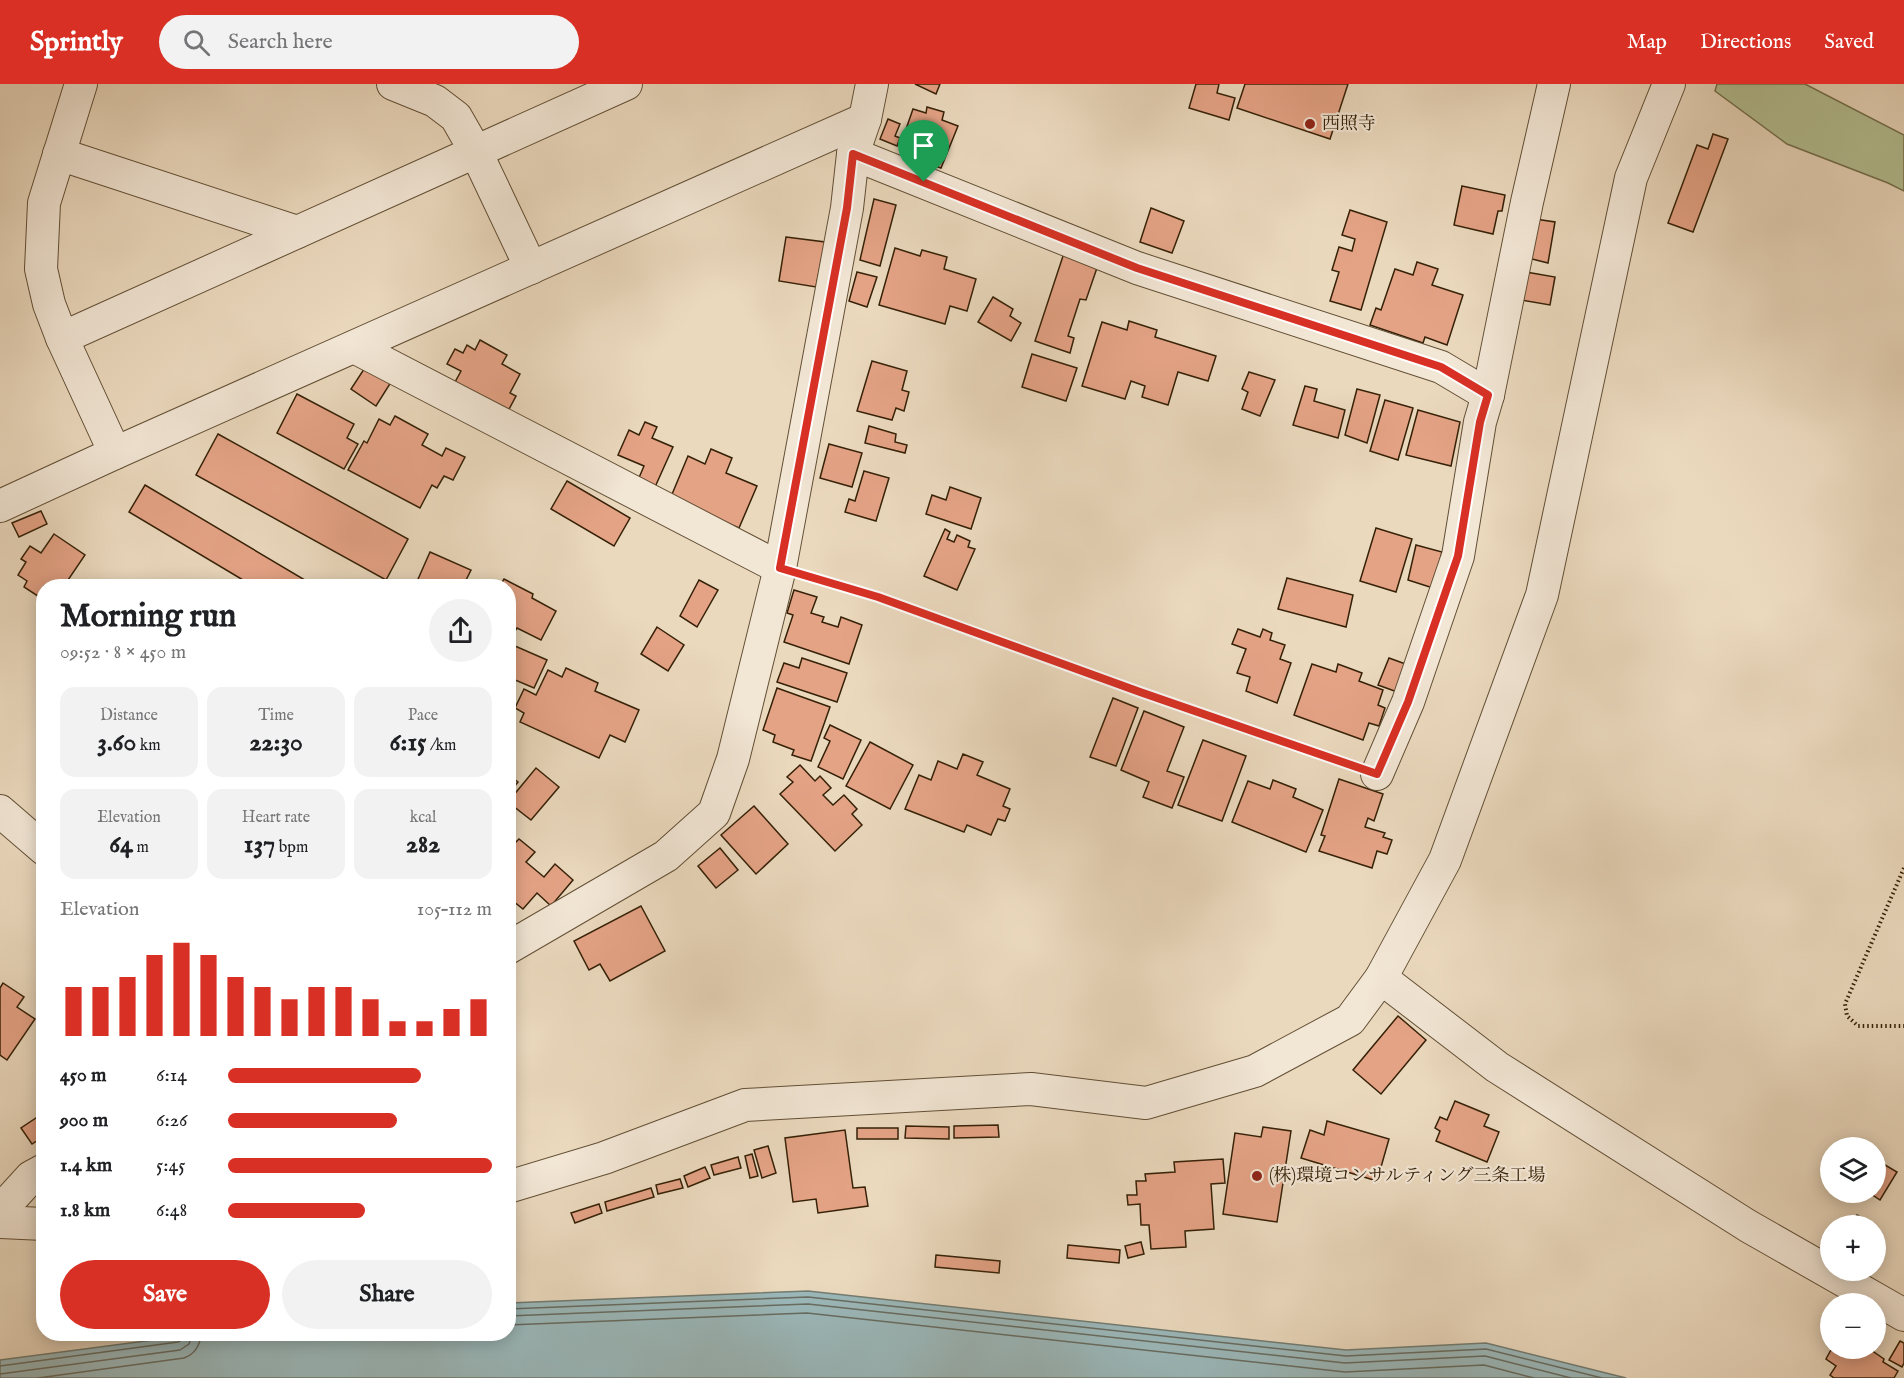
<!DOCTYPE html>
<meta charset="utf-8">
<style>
:root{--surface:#fff;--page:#f2f2f2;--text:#202124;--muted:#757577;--accent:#d93025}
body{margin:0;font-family:"IM FELL English","Noto Serif JP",serif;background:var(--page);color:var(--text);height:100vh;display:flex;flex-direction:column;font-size:22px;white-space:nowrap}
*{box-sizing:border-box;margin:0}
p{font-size:20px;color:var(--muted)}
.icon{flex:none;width:33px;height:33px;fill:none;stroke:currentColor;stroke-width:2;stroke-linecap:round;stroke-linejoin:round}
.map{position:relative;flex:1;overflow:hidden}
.details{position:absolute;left:36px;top:495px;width:480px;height:762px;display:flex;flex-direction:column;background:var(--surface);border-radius:24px;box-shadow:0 3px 15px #0003}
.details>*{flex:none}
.tools{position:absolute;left:1820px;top:1053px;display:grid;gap:12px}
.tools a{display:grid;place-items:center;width:66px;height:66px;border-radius:50%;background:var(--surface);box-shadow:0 3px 15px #0003;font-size:30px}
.pin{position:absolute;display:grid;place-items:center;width:51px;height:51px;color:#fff;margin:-62px -26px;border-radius:50% 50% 50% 0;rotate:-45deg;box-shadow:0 0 6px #0007}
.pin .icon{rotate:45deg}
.round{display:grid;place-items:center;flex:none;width:63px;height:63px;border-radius:32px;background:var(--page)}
.head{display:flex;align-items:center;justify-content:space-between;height:102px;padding:0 24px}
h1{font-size:33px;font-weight:700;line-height:45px}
.metrics{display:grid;grid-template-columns:repeat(3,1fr);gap:9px;height:102px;padding:6px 24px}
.metrics div{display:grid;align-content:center;border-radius:15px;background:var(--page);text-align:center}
.metrics b{font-size:26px;font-weight:700}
.metrics small{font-size:16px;font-weight:400}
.metrics p{font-size:16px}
.chart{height:168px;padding:12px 24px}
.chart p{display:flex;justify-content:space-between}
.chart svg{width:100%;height:108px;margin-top:6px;stroke:var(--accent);stroke-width:6}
.action{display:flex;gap:12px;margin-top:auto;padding:12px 24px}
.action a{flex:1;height:69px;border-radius:36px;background:var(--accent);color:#fff;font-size:24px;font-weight:700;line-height:69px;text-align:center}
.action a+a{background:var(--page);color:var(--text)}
ul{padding:0 24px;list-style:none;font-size:20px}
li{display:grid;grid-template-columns:96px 72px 1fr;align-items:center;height:45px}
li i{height:15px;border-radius:8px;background:var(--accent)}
header{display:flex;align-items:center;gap:36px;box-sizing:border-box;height:84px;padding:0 30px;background:var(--accent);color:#fff}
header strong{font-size:28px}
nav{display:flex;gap:33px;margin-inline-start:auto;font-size:21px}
.search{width:420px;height:54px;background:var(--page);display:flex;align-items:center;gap:15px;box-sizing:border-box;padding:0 21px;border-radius:33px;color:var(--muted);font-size:22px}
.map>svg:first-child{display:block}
</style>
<header>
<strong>Sprintly</strong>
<div class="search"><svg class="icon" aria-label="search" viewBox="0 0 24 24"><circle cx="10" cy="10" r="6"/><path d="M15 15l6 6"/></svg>Search here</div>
<nav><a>Map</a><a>Directions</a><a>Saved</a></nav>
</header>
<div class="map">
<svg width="1904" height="1294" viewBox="0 0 1904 1294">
<rect width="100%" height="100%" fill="#ebd9be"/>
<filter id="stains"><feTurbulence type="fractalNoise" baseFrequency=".00333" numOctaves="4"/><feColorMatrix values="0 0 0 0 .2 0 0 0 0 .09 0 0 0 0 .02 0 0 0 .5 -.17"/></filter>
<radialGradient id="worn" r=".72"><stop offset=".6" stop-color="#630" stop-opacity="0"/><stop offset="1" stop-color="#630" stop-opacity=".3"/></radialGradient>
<polygon fill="#b4c094" stroke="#74704e" stroke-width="1.5" points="1717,0 1805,0 1904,51 1904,107 1888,99 1787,60 1715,7"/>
<polygon fill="#9bb8ba" stroke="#727c72" stroke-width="1.5" points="808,1207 1346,1266 1486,1259 1626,1294 0,1294 0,1276 199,1250 508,1250 509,1219"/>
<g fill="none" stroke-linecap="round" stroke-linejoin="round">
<g stroke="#686c60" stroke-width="1.5">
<polyline points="508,1225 808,1213 1346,1272 1486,1265 1602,1294"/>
<polyline points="508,1232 808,1220 1345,1279 1485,1272 1571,1294"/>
<polyline points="508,1241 807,1229 1345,1288 1484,1281 1534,1294"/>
<polyline points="0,1282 178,1258 183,1255 184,1250"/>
<polyline points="0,1290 180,1266 189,1260 192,1250"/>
<path d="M38 1294 184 1274C195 1270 200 1262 201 1250"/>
</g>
</g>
<g fill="#e5a386" stroke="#352107" stroke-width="1.5">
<polygon points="915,0 940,0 936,10"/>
<polygon points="1196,0 1219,0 1217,9 1235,14 1229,36 1189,24"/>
<polygon points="1245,0 1348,0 1330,55 1237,24"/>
<polygon points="927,23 944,28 942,36 958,42 941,84 918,76 920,68 906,65 911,53 904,51 913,25 926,29"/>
<polygon points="888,35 900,40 895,52 900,54 897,62 880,55"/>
<polygon points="1713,50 1728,55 1693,148 1668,139 1697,61 1708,65"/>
<polygon points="1462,102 1505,111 1502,127 1498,127 1493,150 1454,141"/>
<polygon points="874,115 896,121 880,182 860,176"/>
<polygon points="1151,124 1184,137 1172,169 1140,158"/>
<polygon points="1350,126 1387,138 1361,226 1330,217 1339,188 1332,186 1339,163 1352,167 1355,155 1342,151"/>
<polygon points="1535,135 1555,138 1548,179 1528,174"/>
<polygon points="786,153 825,158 816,203 779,197"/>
<polygon points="895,164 920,172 922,166 947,173 944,185 976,195 967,227 950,222 945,240 879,221"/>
<polygon points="1064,169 1098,181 1086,216 1080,215 1068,252 1074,254 1070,269 1035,257"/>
<polygon points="1417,178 1438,185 1432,201 1463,211 1447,261 1425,253 1423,259 1370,241 1376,224 1381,226 1395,185 1413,191"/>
<polygon points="857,188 877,193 867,223 849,217"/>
<polygon points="1526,188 1555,193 1550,221 1521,216"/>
<polygon points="993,213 1013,225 1010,232 1021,239 1011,257 978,238"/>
<polygon points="1129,237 1157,246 1155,253 1216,272 1208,297 1178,288 1168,321 1142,313 1145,302 1131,297 1125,315 1082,302 1102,238 1127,246"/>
<polygon points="480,256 507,271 502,280 520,290 510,309 516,312 507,329 454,300 461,287 447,280 455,265 463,269 467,261 475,266"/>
<polygon points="1032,270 1077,284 1066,317 1022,303"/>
<polygon points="872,277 907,287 902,306 909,308 904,327 896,324 892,336 857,327"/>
<polygon points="368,279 393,295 376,322 351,305"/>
<polygon points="1249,288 1275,296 1260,332 1242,325 1248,308 1242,305"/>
<polygon points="1305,302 1317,305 1314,317 1345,326 1338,354 1293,341"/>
<polygon points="1357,305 1380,311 1367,359 1345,351"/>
<polygon points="297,310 354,340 347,354 358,360 344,385 277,349"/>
<polygon points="1385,316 1413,324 1398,376 1370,367"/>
<polygon points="1418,326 1460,338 1451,382 1406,371"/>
<polygon points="395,332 428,350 422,361 442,372 446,364 465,373 453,396 444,392 437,404 432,401 420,424 348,386 364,357 367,359 379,335 390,341"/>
<polygon points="645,338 657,343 652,354 673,363 655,403 638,396 644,382 618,371 629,346 639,351"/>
<polygon points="869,342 896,350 895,358 907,361 905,369 865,359"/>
<polygon points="218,350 408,455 386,496 196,391"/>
<polygon points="829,360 862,369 852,403 820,394"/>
<polygon points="711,365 732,374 726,389 757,402 739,444 670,415 688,372 705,380"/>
<polygon points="864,387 889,394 876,437 845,428 849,415 855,417"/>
<polygon points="567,397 630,434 614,462 551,425"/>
<polygon points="145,401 315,502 253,502 129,428"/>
<polygon points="950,403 981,414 971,445 926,430 932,411 946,416"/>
<polygon points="41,427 47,440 19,453 12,439"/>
<polygon points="1376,444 1412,455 1396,508 1360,497"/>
<polygon points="945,445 950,448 947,455 954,458 957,451 970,457 968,463 975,465 957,506 924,492"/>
<polygon points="54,450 85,471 64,502 44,502 44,516 24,503 27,497 18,491 26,478 21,475 30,462 41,469"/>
<polygon points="1416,461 1442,468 1433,504 1408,496"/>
<polygon points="430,468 471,486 463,502 415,502"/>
<polygon points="1287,494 1353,511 1346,543 1278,525"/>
<polygon points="504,495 533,510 532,514 556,527 541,556 517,544 515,547 508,544 508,502 500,502"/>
<polygon points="699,496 718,506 697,543 680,532"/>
<polygon points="794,506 817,513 811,529 824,533 822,538 838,543 841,533 862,541 849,580 784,558 793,531 787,529"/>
<polygon points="657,543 684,561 668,587 641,570"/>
<polygon points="1238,545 1260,553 1263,545 1272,549 1270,556 1285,561 1280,575 1291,579 1277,619 1246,607 1250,593 1237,589 1246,565 1232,560"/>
<polygon points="508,559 547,576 534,604 508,593"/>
<polygon points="802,574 847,589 837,618 777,598 784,579 799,584"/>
<polygon points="1389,574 1411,582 1400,609 1378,601"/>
<polygon points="1312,580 1336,588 1338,580 1362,589 1359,597 1383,606 1378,621 1385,624 1379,642 1369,639 1363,656 1294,631"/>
<polygon points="566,584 598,599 595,607 639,626 625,658 610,651 599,674 520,638 524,629 515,624 524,605 536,611 548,586 562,593"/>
<polygon points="777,604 830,623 811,677 792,671 794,666 773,658 775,651 763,646"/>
<polygon points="1113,614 1138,624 1116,682 1090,673"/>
<polygon points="1144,627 1184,643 1167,687 1184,693 1172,724 1143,713 1149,698 1121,686"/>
<polygon points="830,641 861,656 843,695 818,683 830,657 824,654"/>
<polygon points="1203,656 1246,672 1222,737 1178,721"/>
<polygon points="870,658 913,681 890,725 846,702"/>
<polygon points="963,670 983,678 977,691 1010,705 1003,722 1010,725 1005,737 998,735 991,751 967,741 964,748 905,725 919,691 931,696 938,677 957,685"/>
<polygon points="800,681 815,697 820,692 831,704 823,711 833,721 844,711 857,725 852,730 862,741 835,767 780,710 793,698 787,693"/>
<polygon points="536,684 559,703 531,736 508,718"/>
<polygon points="508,690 518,698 508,710"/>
<polygon points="1339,695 1383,710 1374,737 1368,734 1365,743 1385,749 1383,753 1392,756 1387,770 1377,767 1372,784 1319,767 1325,752 1321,751"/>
<polygon points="1273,696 1296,705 1293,713 1323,726 1306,768 1232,738 1248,697 1270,705"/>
<polygon points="754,722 788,760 756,790 721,751"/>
<polygon points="508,751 516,758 519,755 535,768 526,778 544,793 555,780 573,796 551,822 537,809 523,825 508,813"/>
<polygon points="720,764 738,786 716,804 698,782"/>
<polygon points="641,822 665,867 610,897 600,880 589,886 574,857"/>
<polygon points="3,899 24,913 17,923 35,935 7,976 0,971 0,904"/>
<polygon points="1398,932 1426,956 1381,1010 1353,986"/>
<polygon points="1455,1017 1489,1031 1484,1042 1499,1048 1487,1078 1436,1057 1440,1047 1435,1044 1440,1033 1447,1036"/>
<polygon points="42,1030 44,1033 44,1052 32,1060 21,1044"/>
<polygon points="1327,1037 1389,1055 1377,1097 1301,1074 1310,1046 1324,1051"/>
<polygon points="998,1041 999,1053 954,1054 954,1042"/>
<polygon points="906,1042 949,1043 949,1055 905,1054"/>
<polygon points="1263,1043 1291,1047 1277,1138 1223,1130 1235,1049 1261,1053"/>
<rect x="857" y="1044" width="41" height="11"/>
<polygon points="845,1046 853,1104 865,1103 868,1122 818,1129 816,1115 793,1118 785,1054"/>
<polygon points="768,1062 776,1089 762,1094 754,1066"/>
<polygon points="752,1070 758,1092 750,1094 745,1072"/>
<polygon points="738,1073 741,1084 714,1091 711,1081"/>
<polygon points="1223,1075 1225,1099 1211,1100 1214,1145 1185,1147 1186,1163 1151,1165 1149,1141 1141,1141 1140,1120 1128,1121 1127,1111 1137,1111 1136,1097 1146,1097 1145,1090 1175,1088 1174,1078"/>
<polygon points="1875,1075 1897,1088 1880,1116 1868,1108 1875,1108"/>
<polygon points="705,1083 710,1094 688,1103 684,1092"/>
<polygon points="680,1095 683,1104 658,1110 656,1101"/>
<polygon points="651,1104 654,1113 607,1127 605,1118"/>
<polygon points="599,1120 602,1129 575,1139 571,1129"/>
<polygon points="1857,1131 1867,1137 1864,1142 1852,1141"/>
<polygon points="1141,1158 1144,1170 1128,1174 1125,1162"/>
<polygon points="1068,1161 1120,1166 1119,1179 1067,1174"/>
<polygon points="936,1171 1000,1177 999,1189 935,1183"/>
<polygon points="1900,1257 1904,1259 1904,1279 1902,1283 1889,1276"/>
<polygon points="1832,1264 1842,1271 1846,1264 1868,1264 1884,1275 1883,1278 1898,1287 1894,1294 1834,1294 1830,1291 1836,1282 1826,1275"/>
</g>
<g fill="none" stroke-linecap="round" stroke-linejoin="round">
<defs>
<g id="minor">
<polyline points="81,0 44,119 41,185 49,220 62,254 115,369"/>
<polyline points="393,0 435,17 456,33 476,68 531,184"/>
<polyline points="59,70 297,148"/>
<polyline points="853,70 1137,184 1441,283 1488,311"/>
<polyline points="62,254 626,0"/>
<polyline points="354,263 780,484"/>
<polyline points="0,422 115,369 865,35"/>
<polyline points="1377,690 1408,618 1458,472 1480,338 1488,311 1527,118 1554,0"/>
<polyline points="0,727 44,765"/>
<polyline points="508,864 666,772 714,729 733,675 780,484 847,124 853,70 865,35 872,0"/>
<polyline points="1381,894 1497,983 1748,1142 1904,1231"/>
<polyline points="508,1103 604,1074 745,1021 1031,1005 1146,1019 1255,987 1350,936 1381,894 1445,776 1542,511 1631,94 1669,0"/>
<polyline points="0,1127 31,1093 44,1086"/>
<polyline points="0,1138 44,1140"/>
</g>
</defs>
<use href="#minor" stroke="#624f35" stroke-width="34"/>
<g stroke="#352107" stroke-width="4" stroke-dasharray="1.5 3" stroke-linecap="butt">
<polyline points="811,493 878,512 1141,608 1348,680"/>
<polyline points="1904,784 1845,920 1847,932 1858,942 1904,942"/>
</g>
<use href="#minor" stroke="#f2e6d5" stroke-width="32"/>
</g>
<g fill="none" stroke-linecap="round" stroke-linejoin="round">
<defs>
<polygon id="route" points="853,70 1137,184 1441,283 1488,311 1480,338 1458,472 1408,618 1377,690 1140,608 878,513 780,484 847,124"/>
</defs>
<use href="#route" stroke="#fff" stroke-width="12"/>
<use href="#route" stroke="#d93025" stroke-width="8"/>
</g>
<g fill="#8f2418" stroke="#f2e6d5" stroke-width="2">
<circle cx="1310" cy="40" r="6"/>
<circle cx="1257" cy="1092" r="6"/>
</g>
<g text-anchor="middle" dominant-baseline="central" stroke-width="4.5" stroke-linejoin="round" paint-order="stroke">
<g font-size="18" fill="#352107" stroke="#f2e6d5" text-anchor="start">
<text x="1322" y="40">西照寺</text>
<text x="1269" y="1092">(株)環境コンサルティング三条工場</text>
</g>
</g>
<rect width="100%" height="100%" filter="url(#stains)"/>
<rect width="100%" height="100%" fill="url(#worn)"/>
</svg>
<div class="tools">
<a><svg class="icon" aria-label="layers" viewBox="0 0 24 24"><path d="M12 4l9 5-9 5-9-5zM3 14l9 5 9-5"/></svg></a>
<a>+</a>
<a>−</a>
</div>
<div class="pin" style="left:924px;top:98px;background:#1e9e55"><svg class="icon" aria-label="arrive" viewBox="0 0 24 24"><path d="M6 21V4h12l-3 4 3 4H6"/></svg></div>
<section class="details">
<div class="head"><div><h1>Morning run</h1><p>09:52 · 8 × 450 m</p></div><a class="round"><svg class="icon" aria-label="share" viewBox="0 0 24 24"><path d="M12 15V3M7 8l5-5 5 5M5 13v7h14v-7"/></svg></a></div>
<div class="metrics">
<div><p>Distance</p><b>3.60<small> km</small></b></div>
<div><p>Time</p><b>22:30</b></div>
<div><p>Pace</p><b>6:15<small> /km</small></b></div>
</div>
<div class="metrics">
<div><p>Elevation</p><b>64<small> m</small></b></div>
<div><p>Heart rate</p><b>137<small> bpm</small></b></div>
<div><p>kcal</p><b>282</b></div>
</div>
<div class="chart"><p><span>Elevation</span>105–112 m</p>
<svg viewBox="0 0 160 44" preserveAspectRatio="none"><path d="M5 44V24M15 44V24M25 44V20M35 44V11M45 44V6M55 44V11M65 44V20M75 44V24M85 44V29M95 44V24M105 44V24M115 44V29M125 44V38M135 44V38M145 44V33M155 44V29"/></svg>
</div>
<ul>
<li><b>450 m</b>6:14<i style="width:73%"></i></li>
<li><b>900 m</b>6:26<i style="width:64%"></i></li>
<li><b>1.4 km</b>5:45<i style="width:100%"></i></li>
<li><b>1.8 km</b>6:48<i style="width:52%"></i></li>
</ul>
<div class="action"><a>Save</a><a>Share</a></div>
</section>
</div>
